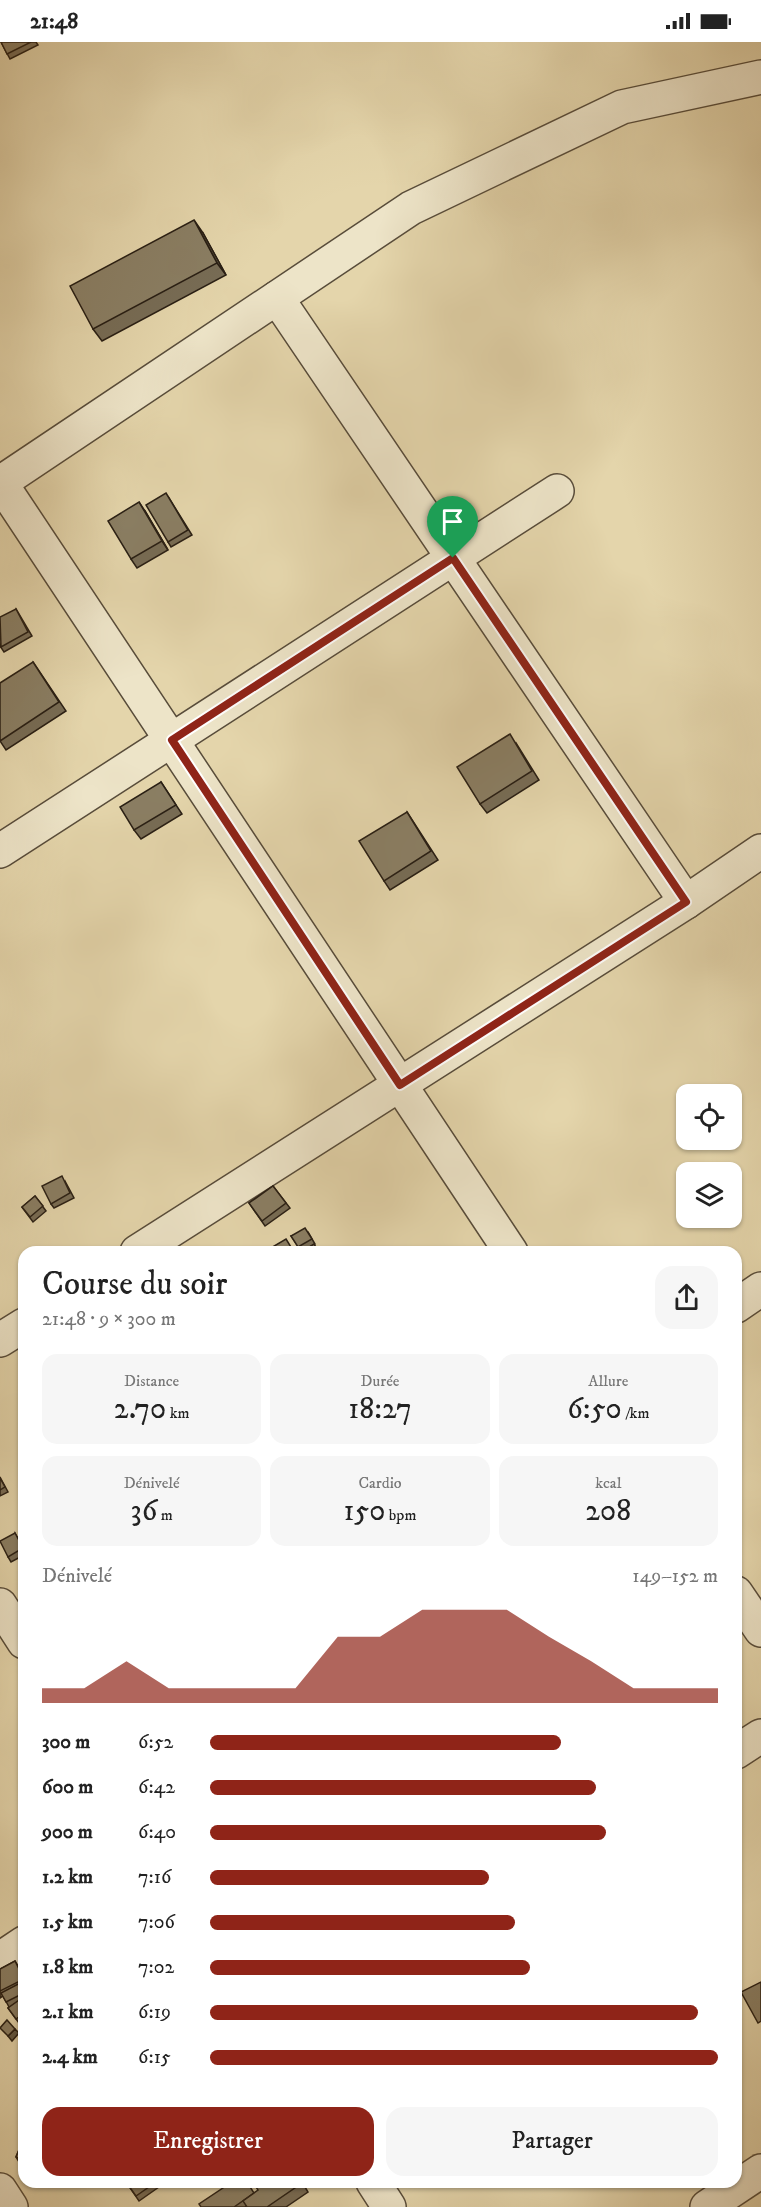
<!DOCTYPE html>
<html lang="fr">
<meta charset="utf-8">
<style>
:root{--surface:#fff;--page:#f6f6f6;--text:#222;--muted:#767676;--accent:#8f2418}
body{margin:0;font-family:"IM FELL DW Pica",serif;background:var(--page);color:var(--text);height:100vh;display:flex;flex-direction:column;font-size:22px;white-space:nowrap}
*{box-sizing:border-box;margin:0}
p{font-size:20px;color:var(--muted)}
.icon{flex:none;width:33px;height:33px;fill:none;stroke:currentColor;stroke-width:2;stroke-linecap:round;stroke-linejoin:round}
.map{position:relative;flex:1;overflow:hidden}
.side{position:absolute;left:18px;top:1204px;width:724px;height:942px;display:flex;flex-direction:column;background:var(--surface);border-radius:18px;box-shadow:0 2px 4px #0004}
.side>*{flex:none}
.tools{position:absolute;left:676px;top:1042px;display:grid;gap:12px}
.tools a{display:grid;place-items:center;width:66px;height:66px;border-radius:12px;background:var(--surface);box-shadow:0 2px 4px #0004;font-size:30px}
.pin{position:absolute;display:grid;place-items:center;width:51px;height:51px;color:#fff;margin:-62px -26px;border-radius:50% 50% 50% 0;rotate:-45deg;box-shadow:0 0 6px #0007}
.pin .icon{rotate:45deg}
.round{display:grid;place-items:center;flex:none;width:63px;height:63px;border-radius:18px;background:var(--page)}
.head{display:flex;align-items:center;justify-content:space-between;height:102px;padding:0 24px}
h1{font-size:33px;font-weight:600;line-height:45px}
.figures{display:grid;grid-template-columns:repeat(3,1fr);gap:9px;height:102px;padding:6px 24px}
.figures div{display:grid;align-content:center;border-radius:15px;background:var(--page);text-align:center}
.figures b{font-size:30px;font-weight:600}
.figures small{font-size:16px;font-weight:400}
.figures p{font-size:16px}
.chart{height:168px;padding:12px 24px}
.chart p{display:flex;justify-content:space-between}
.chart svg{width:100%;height:108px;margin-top:6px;fill:var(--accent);opacity:.7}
.cta{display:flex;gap:12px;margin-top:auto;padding:12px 24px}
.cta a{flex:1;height:69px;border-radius:18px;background:var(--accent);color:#fff;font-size:24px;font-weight:600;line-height:69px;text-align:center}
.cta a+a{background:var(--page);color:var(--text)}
ul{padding:0 24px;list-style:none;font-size:20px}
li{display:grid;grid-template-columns:96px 72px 1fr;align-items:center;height:45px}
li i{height:15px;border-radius:8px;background:var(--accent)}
.status{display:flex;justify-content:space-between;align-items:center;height:42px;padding:0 30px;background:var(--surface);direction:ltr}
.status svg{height:16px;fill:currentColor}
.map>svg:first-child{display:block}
</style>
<div class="status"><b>21:48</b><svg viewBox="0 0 49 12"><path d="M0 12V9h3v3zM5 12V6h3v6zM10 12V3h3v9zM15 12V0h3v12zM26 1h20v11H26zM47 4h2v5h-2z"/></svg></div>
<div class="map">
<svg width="761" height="2165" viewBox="0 0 761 2165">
<rect width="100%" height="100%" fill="#e4d5ab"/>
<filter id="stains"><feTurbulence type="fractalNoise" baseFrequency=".00333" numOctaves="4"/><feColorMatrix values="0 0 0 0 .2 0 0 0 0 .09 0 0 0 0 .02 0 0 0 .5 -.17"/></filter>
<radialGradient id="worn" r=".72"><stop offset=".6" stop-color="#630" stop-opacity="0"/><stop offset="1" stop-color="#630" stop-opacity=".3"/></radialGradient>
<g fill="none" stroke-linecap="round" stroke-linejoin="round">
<defs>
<g id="street">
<polyline points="277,256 686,860"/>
<polyline points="0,440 511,1210"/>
<polyline points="0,441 411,166 622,65 761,35"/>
<polyline points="0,809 557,449"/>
<polyline points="137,1210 686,860 761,809"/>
<polyline points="736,1264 761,1247"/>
<polyline points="0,1298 24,1283"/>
<polyline points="736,1551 761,1588"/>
<polyline points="0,1563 24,1600"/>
<polyline points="736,1710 761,1694"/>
<polyline points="0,1917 24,1901"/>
<polyline points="373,2140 389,2165"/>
<polyline points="0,2148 11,2165"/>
<polyline points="707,2165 761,2129"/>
</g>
</defs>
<use href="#street" stroke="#584c3a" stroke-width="36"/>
<use href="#street" stroke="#ede4c8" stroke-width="33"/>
</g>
<g fill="#776c55" stroke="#291f14" stroke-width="1.5">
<polygon points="1,0 36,0 38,3 10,17"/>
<polygon points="203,191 226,233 102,299 93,287"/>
<polygon points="169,456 192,493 171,505 168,500"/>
<polygon points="145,469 168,508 137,526 131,517"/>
<polygon points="16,567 32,594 4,610 0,604"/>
<polygon points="33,620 66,669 6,708 0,699"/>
<polygon points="516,701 539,738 487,771 480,762"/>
<polygon points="161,740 182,772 141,797 134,788"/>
<polygon points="407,770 438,818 390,848 384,839"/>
<polygon points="65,1139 74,1156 54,1166 51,1162"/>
<polygon points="273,1144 290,1166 265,1184 249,1161"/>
<polygon points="35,1154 46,1169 33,1180 22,1165"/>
<polygon points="308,1190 315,1202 302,1210 291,1194"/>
<polygon points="0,1435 8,1450 0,1454"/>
<polygon points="15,1491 24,1507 24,1513 11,1520 8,1515"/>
<polygon points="15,1919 24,1934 24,1978 19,1981 8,1966 9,1965 3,1954 0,1956 0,1927"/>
<polygon points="24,2096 24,2122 19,2120 16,2115"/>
<polygon points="126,2140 166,2140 139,2159"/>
<polygon points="302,2140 308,2150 286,2165 247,2165 246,2164 245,2165 201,2165 254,2151"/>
</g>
<g fill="#615845" stroke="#291f14" stroke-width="1.5">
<polygon points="194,178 203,191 226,233 217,221"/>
<polygon points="139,460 145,469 168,508 162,499"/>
<polygon points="15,1987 19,1991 12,1999 8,1994"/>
</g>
<g fill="#8a7e63" stroke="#291f14" stroke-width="1.5">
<polygon points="1,0 31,0 7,12"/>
<polygon points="194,178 217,221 93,287 70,244"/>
<polygon points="166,451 188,488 168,500 146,463"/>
<polygon points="139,460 162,499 131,517 108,479"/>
<polygon points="16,567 28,590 1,605 0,575"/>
<polygon points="33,620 59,660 0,699 0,641"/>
<polygon points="510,692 532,729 480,762 457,725"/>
<polygon points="161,740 176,763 134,788 120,765"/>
<polygon points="407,770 431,809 384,839 359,799"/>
<polygon points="62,1134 70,1151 51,1162 42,1144"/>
<polygon points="273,1144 286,1161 262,1179 249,1161"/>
<polygon points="35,1154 43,1164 30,1175 22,1165"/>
<polygon points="305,1186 312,1197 298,1205 291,1194"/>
<polygon points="286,1197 294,1210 264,1210"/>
<polygon points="314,1202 319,1210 301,1210"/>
<polygon points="0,1436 5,1445 0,1448"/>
<polygon points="24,1488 24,1498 19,1491"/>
<polygon points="15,1491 23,1506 8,1515 0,1499"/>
<polygon points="15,1919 24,1937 0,1949 0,1927"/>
<polygon points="22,1940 24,1944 24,1951 6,1960 1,1951"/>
<polygon points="761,1940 761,1979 758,1981 741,1950"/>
<polygon points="22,1956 24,1958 24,1971 16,1977 8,1966"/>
<polygon points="7,1978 15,1987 8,1994 0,1986"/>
<polygon points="24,2008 24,2018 19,2011"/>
<polygon points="24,2096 24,2119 16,2115"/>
<polygon points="126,2140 156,2140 136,2154"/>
<polygon points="232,2140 247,2140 254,2151 234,2165 201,2165 199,2162"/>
<polygon points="253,2140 302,2140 302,2141 267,2165 247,2165 243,2159 258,2148"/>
</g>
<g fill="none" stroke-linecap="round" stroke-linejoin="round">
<defs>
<polygon id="route" points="453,516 686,860 400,1043 172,698"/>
</defs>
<use href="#route" stroke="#fff" stroke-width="12"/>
<use href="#route" stroke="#8f2418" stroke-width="8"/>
</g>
<rect width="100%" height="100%" filter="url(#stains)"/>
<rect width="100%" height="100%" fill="url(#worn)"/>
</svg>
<div class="tools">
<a><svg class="icon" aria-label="locate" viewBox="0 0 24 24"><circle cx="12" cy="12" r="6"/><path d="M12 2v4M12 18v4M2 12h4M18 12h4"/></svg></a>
<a><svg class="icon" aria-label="layers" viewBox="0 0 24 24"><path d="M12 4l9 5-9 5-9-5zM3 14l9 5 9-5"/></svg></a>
</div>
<div class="pin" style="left:453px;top:516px;background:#1e9e55"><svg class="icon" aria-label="arrive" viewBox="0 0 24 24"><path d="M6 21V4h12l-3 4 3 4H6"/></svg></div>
<section class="side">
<div class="head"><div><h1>Course du soir</h1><p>21:48 · 9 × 300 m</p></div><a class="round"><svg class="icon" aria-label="share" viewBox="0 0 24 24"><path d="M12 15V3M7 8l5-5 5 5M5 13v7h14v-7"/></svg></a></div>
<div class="figures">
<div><p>Distance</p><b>2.70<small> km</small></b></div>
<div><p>Durée</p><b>18:27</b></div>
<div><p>Allure</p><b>6:50<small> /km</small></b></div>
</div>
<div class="figures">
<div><p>Dénivelé</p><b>36<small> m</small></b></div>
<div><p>Cardio</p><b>150<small> bpm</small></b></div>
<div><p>kcal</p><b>208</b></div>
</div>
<div class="chart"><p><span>Dénivelé</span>149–152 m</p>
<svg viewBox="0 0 160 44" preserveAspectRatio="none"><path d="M0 44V38L10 38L20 27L30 38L40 38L50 38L60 38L70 17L80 17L90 6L100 6L110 6L120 17L130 27L140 38L150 38L160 38V44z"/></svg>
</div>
<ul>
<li><b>300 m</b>6:52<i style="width:69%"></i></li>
<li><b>600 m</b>6:42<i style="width:76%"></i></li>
<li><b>900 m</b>6:40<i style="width:78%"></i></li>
<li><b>1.2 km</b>7:16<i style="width:55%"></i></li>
<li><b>1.5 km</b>7:06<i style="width:60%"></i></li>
<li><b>1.8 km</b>7:02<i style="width:63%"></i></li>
<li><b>2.1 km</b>6:19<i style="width:96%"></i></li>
<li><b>2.4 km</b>6:15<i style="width:100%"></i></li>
</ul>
<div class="cta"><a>Enregistrer</a><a>Partager</a></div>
</section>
</div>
